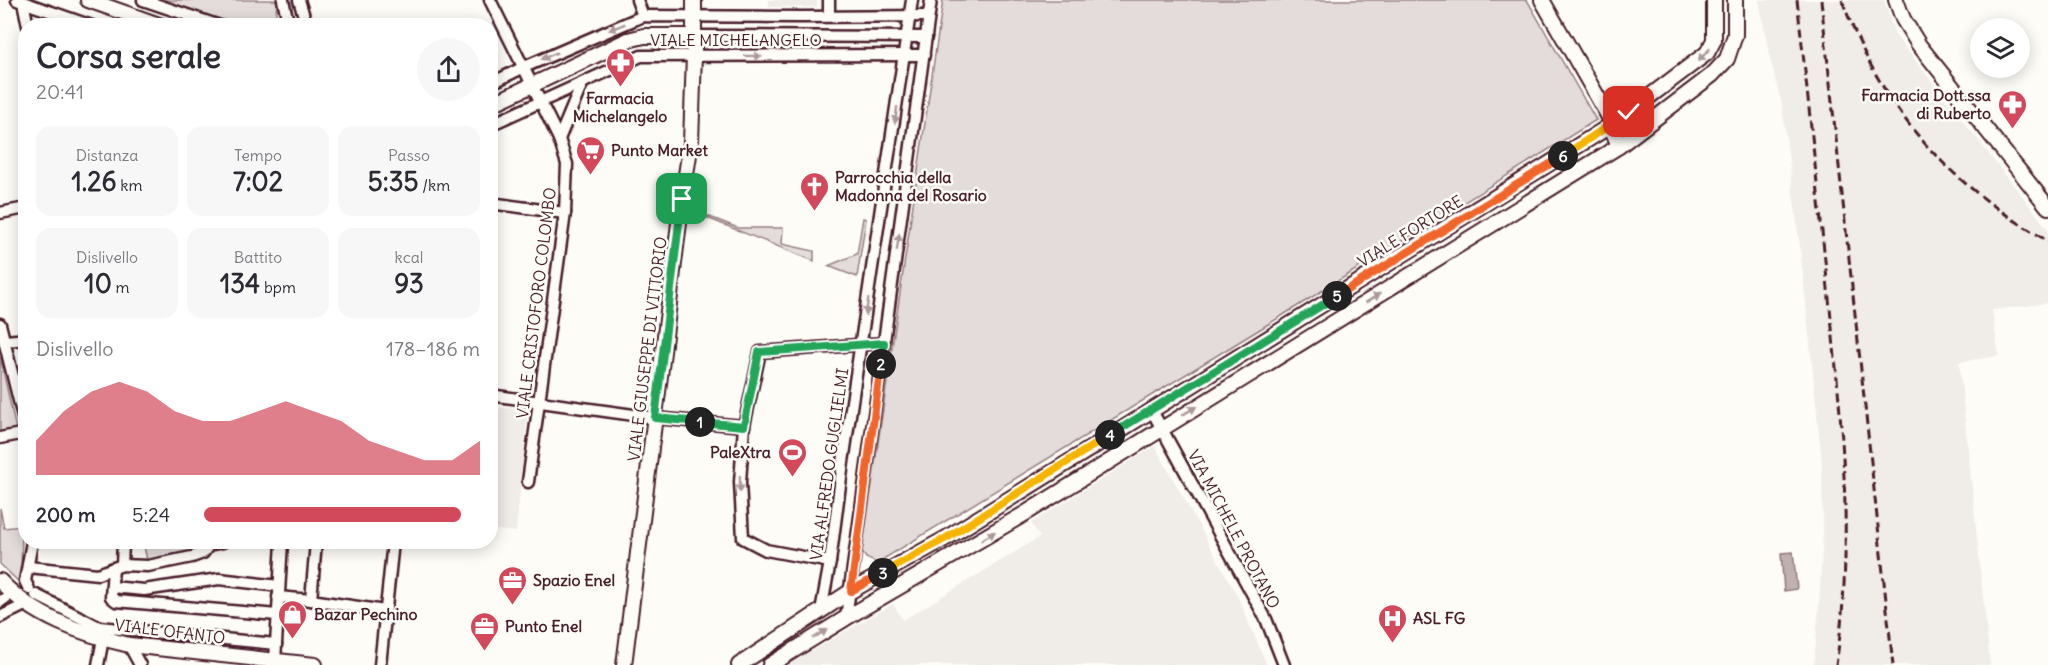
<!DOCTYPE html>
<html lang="it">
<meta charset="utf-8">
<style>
:root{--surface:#fff;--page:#f7f7f7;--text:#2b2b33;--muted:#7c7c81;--accent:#d1495b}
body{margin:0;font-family:Delius,sans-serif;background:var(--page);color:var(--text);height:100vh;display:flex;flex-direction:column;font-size:22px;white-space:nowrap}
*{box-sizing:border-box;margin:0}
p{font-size:20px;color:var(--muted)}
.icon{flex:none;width:33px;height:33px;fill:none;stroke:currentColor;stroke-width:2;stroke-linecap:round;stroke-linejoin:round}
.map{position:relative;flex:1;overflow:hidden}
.sheet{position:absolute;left:18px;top:18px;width:480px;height:531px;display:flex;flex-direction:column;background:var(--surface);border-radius:24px;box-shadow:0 3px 15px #0003}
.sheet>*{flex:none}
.buttons{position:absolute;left:1970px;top:18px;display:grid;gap:12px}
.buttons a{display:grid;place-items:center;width:60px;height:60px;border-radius:50%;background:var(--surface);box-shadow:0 3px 15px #0003;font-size:30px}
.pin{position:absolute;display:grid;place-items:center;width:51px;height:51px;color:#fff;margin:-26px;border-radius:12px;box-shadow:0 3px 9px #0006}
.km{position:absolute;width:30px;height:30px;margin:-15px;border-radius:50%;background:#222;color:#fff;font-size:16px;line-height:30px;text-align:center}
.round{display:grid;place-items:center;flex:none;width:63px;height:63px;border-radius:32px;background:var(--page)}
.summary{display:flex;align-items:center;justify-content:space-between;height:102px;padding:0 18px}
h1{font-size:33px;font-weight:700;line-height:45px}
.stats{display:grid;grid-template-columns:repeat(3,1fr);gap:9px;height:102px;padding:6px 18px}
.stats div{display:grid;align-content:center;border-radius:15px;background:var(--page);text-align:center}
.stats b{font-size:26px;font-weight:700}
.stats small{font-size:16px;font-weight:400}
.stats p{font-size:16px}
.chart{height:168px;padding:12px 18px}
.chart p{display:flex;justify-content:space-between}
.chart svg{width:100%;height:108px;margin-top:6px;fill:var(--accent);opacity:.7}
ul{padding:0 18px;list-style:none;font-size:20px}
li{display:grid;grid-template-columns:96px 72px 1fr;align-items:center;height:45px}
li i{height:15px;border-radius:8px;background:var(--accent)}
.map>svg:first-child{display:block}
</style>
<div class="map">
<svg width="2048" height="665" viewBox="0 0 2048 665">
<rect width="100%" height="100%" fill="#fdfcf7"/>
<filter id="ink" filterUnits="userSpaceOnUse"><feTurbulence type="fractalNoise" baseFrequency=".0167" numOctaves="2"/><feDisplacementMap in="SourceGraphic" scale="12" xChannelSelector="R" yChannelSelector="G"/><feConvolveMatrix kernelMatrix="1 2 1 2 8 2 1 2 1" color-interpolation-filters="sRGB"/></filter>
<g filter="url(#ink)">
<g fill="#f0ece8">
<rect x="769" y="0" width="48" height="7"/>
<polygon points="1759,0 1884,0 1895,35 2048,229 2048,303 1992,310 1999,356 1959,362 1990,665 1814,665 1820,591 1823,531 1822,462 1801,255 1782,105 1770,58"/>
<polygon points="490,407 528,410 516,532 491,529"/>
<polygon points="1155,446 1237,595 1267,665 788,665 893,604 903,620 1040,537 1031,523"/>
</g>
<g fill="#e3dcda" stroke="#967e82" stroke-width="1.5">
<polygon points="161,0 277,0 275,25 239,25"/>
<polygon points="943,0 1527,0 1596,120 1288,312 877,563 866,558 862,552"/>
<polygon points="697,212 738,228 783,228 782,244 814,251 814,261 697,214"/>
<polygon points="863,218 866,219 857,277 828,266 857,254"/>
<polygon points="0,357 16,429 0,432"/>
<polygon points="0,508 4,528 22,526 21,579 19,582 0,564"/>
<polygon points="143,542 194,542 195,550 147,560"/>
</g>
<polygon fill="#c0b1b1" stroke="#91777b" stroke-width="1.5" points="1793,552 1797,589 1784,591 1781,553"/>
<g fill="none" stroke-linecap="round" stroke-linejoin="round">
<defs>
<g id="street">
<polyline points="17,0 92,26"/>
<polyline points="143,0 220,26"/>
<polyline points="283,0 289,26"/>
<polyline points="299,0 307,26"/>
<polyline points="490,0 559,139 567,164 565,213 528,482"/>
<polyline points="637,0 643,16"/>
<polyline points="829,0 829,16"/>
<polyline points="23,2 28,26"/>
<polyline points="694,36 926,37"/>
<polyline points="490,84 522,68 643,16 803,17 928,16"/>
<polyline points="490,125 641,56 924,55"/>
<polyline points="559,139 582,84"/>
<polyline points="490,203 565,213"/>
<polyline points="0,213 26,208"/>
<polyline points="0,324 26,429"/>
<polyline points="6,341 26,339"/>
<polyline points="490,395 655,418 744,426"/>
<polyline points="1151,409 1266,619 1284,665"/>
<polyline points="0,438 26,433"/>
<polyline points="316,542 311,600 385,611"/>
<polyline points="830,562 766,550 743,538 740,482 744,426 760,352 884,343"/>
<polyline points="122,565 123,542"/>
<polyline points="28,567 98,574 122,565 148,566 192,557 203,553 209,545 223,542"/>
<polyline points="113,568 111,597 116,601 277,615"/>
<polyline points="112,587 144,590 219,579 279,586"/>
<polyline points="29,589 25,581 32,542"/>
<polyline points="36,595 99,627 103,639 98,665"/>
<polyline points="278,597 311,600"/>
<polyline points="0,602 12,593"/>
<polyline points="821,611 830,562 843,462 912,0"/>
<polyline points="0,617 25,605"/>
<polyline points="846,618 931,0"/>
<polyline points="99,627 276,644"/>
<polyline points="129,645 140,665"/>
<polyline points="275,661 282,542"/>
<polyline points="380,665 393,542"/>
</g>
<g id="secondary">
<polyline points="88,0 162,26"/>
<polyline points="1542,0 1613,124 1614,134 1619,146"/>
<polyline points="1896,0 1903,19 1919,45 2048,207"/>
<polyline points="490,105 628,40 644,36 694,36"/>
<path d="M0 581C34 617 82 634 129 645L315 665"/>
<polyline points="624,665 681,207 691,142 694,55 694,0"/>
<polyline points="739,665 851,591 948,537 1613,124 1707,53 1714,40 1714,0"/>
<polyline points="770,665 846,618 1026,513 1619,146 1712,75 1727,59 1735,35 1735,0"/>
</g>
</defs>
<use href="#street" stroke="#4a1f2b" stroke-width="15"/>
<use href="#secondary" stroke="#4a1f2b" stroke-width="18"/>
<use href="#street" stroke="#fdfcf7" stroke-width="10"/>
<use href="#secondary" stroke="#fdfcf7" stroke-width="14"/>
<g stroke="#4a1f2b" stroke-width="3" stroke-dasharray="9 4.5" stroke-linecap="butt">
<path d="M1797 0C1808 96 1818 193 1828 289 1841 414 1855 540 1836 665"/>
<polyline points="1821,0 1893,665"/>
<path d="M1842 0C1883 112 1946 182 2048 241"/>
</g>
</g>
<defs><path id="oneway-solid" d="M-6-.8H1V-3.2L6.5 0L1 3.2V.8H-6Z" transform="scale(1.5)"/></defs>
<g fill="#ac999b">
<use href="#oneway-solid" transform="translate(617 27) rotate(158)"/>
<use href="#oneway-solid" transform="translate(1704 55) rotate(133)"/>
<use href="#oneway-solid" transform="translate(549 56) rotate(156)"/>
<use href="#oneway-solid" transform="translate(753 56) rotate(1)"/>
<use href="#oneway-solid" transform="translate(896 115) rotate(98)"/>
<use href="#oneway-solid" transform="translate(898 242) rotate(-82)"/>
<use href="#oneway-solid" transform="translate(1373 298) rotate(-32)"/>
<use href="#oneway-solid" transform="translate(867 307) rotate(99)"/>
<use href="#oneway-solid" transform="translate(1189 411) rotate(-31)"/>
<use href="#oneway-solid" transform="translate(740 484) rotate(89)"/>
<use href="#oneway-solid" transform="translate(988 536) rotate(-31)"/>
<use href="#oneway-solid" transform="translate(820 634) rotate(-32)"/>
</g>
</g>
<g fill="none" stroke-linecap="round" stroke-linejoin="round" filter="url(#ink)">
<defs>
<polyline id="split-1" points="682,199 655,418 700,422"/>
<polyline id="split-2" points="700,422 744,426 759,352 884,343 881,364"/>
<polyline id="split-3" points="881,364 851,591 883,573"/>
<polyline id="split-4" points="883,573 948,537 1110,435"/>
<polyline id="split-5" points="1110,435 1337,296"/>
<polyline id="split-6" points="1337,296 1563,156"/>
<polyline id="split-7" points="1563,156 1629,112"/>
</defs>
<use href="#split-1" stroke="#fff" stroke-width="12"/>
<use href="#split-2" stroke="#fff" stroke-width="12"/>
<use href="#split-3" stroke="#fff" stroke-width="12"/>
<use href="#split-4" stroke="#fff" stroke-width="12"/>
<use href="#split-5" stroke="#fff" stroke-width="12"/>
<use href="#split-6" stroke="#fff" stroke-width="12"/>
<use href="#split-7" stroke="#fff" stroke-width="12"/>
<use href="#split-1" stroke="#22a559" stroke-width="8"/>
<use href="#split-2" stroke="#22a559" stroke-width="8"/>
<use href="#split-3" stroke="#f0652b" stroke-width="8"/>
<use href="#split-4" stroke="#f5b400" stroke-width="8"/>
<use href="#split-5" stroke="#22a559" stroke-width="8"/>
<use href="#split-6" stroke="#f0652b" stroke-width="8"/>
<use href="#split-7" stroke="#f5b400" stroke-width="8"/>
</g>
<defs>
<symbol id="pharmacy-pin" viewBox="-11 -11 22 30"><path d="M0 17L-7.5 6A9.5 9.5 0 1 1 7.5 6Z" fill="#d1495b" stroke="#fdfcf7"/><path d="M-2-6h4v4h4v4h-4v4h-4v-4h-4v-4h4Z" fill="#fff"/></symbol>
<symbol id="supermarket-pin" viewBox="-11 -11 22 30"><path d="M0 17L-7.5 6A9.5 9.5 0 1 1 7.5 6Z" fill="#d1495b" stroke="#fdfcf7"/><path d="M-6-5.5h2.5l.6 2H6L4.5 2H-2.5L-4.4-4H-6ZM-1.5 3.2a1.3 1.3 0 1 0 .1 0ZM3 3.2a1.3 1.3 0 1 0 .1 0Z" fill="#fff"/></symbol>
<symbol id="church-pin" viewBox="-11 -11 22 30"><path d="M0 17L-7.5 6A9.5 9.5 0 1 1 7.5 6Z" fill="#d1495b" stroke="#fdfcf7"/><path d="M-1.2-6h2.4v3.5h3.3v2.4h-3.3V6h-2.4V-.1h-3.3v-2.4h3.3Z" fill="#fff"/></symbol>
<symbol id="stadium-pin" viewBox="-11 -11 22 30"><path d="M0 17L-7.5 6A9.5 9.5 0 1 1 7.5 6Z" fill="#d1495b" stroke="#fdfcf7"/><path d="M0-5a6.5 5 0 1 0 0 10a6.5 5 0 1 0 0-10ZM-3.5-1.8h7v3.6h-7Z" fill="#fff"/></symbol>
<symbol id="office-pin" viewBox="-11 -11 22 30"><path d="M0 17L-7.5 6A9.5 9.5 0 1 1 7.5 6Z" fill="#d1495b" stroke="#fdfcf7"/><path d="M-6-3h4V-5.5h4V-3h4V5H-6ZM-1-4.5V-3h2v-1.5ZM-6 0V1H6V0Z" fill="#fff"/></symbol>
<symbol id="shop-pin" viewBox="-11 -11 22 30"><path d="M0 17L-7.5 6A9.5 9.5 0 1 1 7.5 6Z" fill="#d1495b" stroke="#fdfcf7"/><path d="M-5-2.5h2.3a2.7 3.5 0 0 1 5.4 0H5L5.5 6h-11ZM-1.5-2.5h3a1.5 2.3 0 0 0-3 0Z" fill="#fff"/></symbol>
<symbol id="hospital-pin" viewBox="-11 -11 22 30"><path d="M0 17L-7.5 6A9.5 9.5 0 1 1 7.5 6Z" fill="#d1495b" stroke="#fdfcf7"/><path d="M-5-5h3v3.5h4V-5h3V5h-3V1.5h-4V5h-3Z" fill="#fff"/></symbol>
</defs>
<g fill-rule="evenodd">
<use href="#pharmacy-pin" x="604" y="46" width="33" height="45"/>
<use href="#pharmacy-pin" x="1996" y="88" width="33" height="45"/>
<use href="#supermarket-pin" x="574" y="134" width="33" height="45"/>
<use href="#church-pin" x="798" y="170" width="33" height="45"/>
<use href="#stadium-pin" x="776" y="436" width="33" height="45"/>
<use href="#office-pin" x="496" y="564" width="33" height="45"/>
<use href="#shop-pin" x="276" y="598" width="33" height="45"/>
<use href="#hospital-pin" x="1376" y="602" width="33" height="45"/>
<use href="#office-pin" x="468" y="610" width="33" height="45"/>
</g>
<g text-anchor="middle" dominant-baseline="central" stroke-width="5" stroke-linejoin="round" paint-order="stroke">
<g font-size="16" fill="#4a1f2b" stroke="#fdfcf7">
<text x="736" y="40">VIALE MICHELANGELO</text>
<text transform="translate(1410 231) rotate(-32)">VIALE FORTORE</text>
<text transform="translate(536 303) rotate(-83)">VIALE CRISTOFORO COLOMBO</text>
<text transform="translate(647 349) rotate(-83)">VIALE GIUSEPPE DI VITTORIO</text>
<text transform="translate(829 464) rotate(-82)">VIA ALFREDO GUGLIELMI</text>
<text transform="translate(1234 529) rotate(62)">VIA MICHELE PROTANO</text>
<text transform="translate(170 631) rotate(7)">VIALE OFANTO</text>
</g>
<g font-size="16" font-weight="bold" fill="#4a1f2b" stroke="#fdfcf7" text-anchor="start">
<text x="1991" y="95" text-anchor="end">Farmacia Dott.ssa<tspan x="1991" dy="18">di Ruberto</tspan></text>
<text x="620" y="98" text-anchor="middle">Farmacia<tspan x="620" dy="18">Michelangelo</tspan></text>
<text x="611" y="150">Punto Market</text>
<text x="835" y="177">Parrocchia della<tspan x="835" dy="18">Madonna del Rosario</tspan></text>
<text x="771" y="452" text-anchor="end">PaleXtra</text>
<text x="533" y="580">Spazio Enel</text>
<text x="314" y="614">Bazar Pechino</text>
<text x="1413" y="618">ASL FG</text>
<text x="505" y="626">Punto Enel</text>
</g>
</g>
</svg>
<div class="buttons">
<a><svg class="icon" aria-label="layers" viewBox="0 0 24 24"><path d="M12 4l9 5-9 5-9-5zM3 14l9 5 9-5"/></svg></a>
</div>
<div class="pin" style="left:682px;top:199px;background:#1e9e55"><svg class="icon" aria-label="arrive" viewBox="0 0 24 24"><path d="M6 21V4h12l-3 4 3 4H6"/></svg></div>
<div class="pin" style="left:1629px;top:112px;background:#d93025"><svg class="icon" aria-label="check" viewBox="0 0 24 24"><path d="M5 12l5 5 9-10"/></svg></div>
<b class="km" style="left:700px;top:422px">1</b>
<b class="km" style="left:881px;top:364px">2</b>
<b class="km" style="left:883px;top:573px">3</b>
<b class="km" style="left:1110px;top:435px">4</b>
<b class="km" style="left:1337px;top:296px">5</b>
<b class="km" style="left:1563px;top:156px">6</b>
<section class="sheet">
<div class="summary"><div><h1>Corsa serale</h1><p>20:41</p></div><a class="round"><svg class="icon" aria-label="share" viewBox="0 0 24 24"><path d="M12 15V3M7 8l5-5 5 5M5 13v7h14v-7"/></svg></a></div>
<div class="stats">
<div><p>Distanza</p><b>1.26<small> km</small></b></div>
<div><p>Tempo</p><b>7:02</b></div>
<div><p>Passo</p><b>5:35<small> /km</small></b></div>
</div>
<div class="stats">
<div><p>Dislivello</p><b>10<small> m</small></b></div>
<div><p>Battito</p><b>134<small> bpm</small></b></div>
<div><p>kcal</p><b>93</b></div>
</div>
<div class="chart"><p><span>Dislivello</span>178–186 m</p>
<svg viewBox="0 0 160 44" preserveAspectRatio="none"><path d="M0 44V30L10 18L20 10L30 6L40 10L50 18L60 22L70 22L80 18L90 14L100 18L110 22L120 30L130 34L140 38L150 38L160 30V44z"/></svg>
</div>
<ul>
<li><b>200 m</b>5:24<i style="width:93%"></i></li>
</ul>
</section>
</div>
